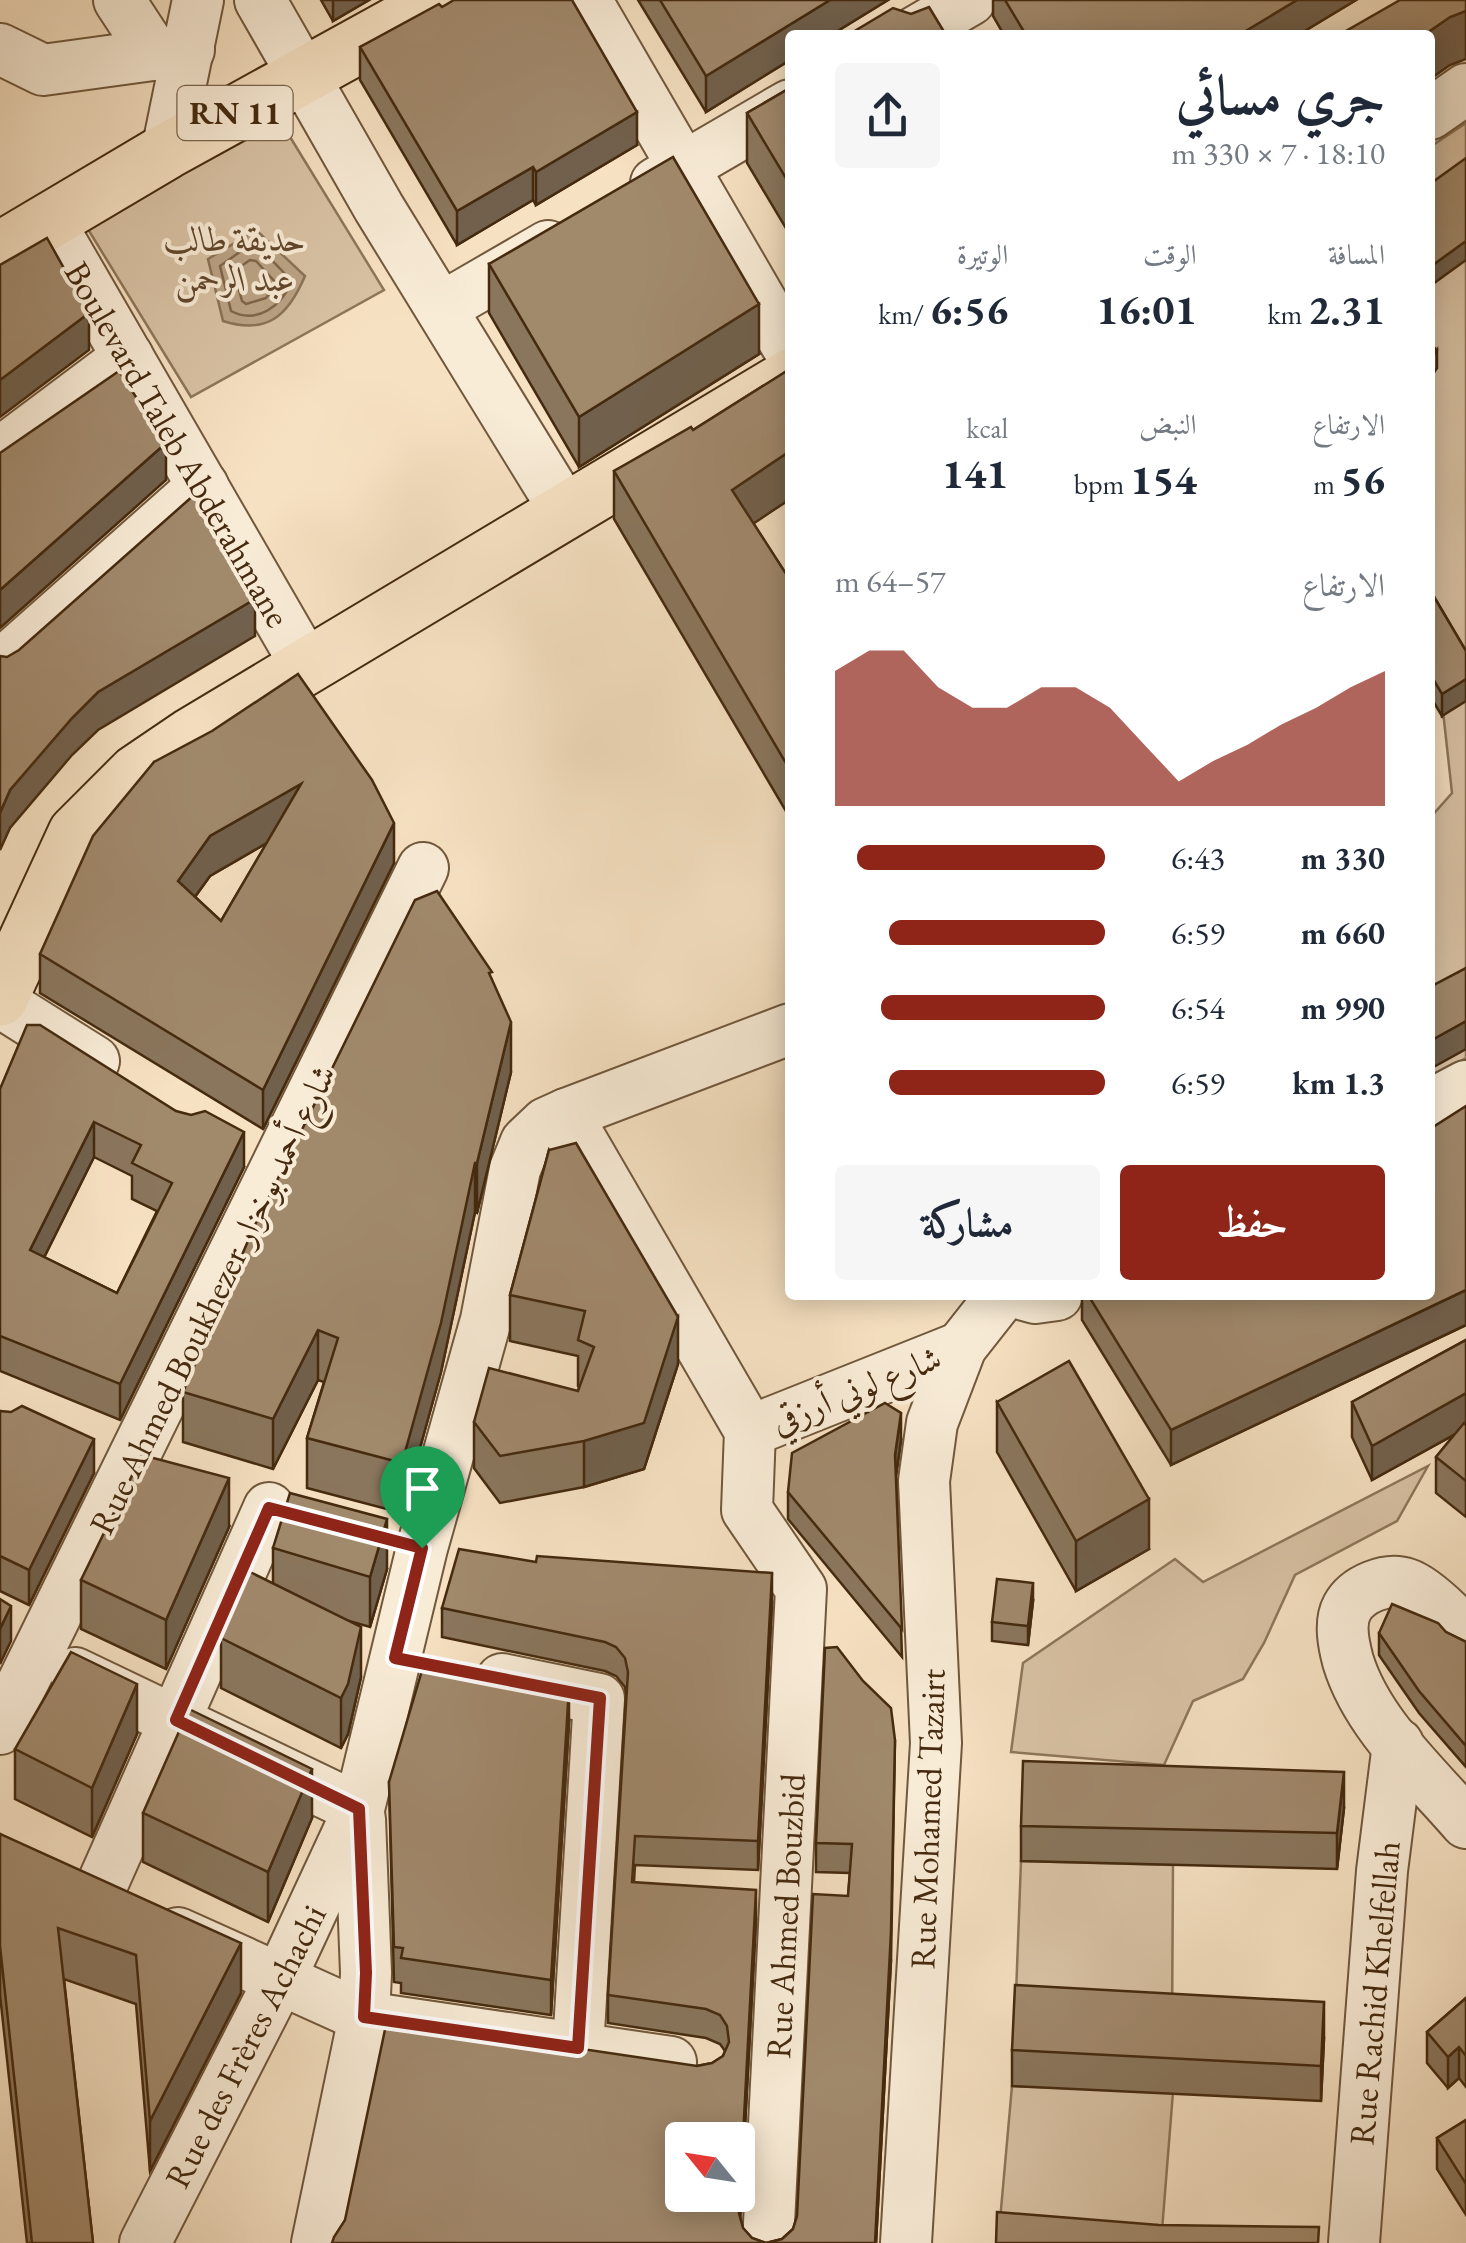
<!DOCTYPE html>
<html lang="ar">
<meta charset="utf-8">
<style>
:root{--surface:#fff;--page:#f6f6f7;--text:#1f2937;--muted:#747a83;--accent:#8f2418}
body{margin:0;font-family:"EB Garamond",Amiri,serif;background:var(--page);color:var(--text);direction:rtl;height:100vh;display:flex;flex-direction:column;font-size:38px;white-space:nowrap}
*{box-sizing:border-box;margin:0}
p{font-size:32px;color:var(--muted)}
.icon{flex:none;width:55px;height:55px;fill:none;stroke:currentColor;stroke-width:2;stroke-linecap:round;stroke-linejoin:round}
.map{position:relative;flex:1;overflow:hidden;direction:ltr}
.details{position:absolute;left:785px;top:30px;width:650px;height:1270px;display:flex;flex-direction:column;background:var(--surface);border-radius:10px;box-shadow:0 5px 25px #0003;direction:rtl}
.details>*{flex:none}
.needle{width:65px;rotate:300deg}
.buttons{position:absolute;left:665px;top:2122px;display:grid;gap:20px}
.buttons a{display:grid;place-items:center;width:90px;height:90px;border-radius:10px;background:var(--surface);box-shadow:0 5px 25px #0003;font-size:50px}
.pin{position:absolute;display:grid;place-items:center;width:85px;height:85px;color:#fff;margin:-102px -42px;border-radius:50% 50% 50% 0;rotate:-45deg;box-shadow:0 0 10px #0007}
.pin .icon{rotate:45deg}
.round{display:grid;place-items:center;flex:none;width:105px;height:105px;border-radius:10px;background:var(--page)}
.headline{display:flex;align-items:center;justify-content:space-between;height:170px;padding:0 50px}
h1{font-size:55px;font-weight:700;line-height:75px}
.stats{display:grid;grid-template-columns:repeat(3,1fr);gap:15px;height:170px;padding:10px 50px}
.stats div{display:grid;align-content:center}
.stats b{font-size:42px;font-weight:700}
.stats small{font-size:28px;font-weight:400}
.stats p{font-size:28px}
.chart{height:280px;padding:20px 50px}
.chart p{display:flex;justify-content:space-between}
.chart svg{width:100%;height:180px;margin-top:10px;fill:var(--accent);opacity:.7}
.cta{display:flex;gap:20px;margin-top:auto;padding:20px 50px}
.cta a{flex:1;height:115px;border-radius:10px;background:var(--accent);color:#fff;font-size:40px;font-weight:700;line-height:115px;text-align:center}
.cta a+a{background:var(--page);color:var(--text)}
ul{padding:0 50px;list-style:none;font-size:32px}
li{display:grid;grid-template-columns:160px 120px 1fr;align-items:center;height:75px}
li i{height:25px;border-radius:12px;background:var(--accent)}
.map>svg:first-child{display:block}
</style>
<div class="map">
<svg width="1466" height="2243" viewBox="0 0 1466 2243">
<rect width="100%" height="100%" fill="#f6e1c2"/>
<filter id="stains"><feTurbulence type="fractalNoise" baseFrequency=".002" numOctaves="4"/><feColorMatrix values="0 0 0 0 .2 0 0 0 0 .09 0 0 0 0 .02 0 0 0 .5 -.17"/></filter>
<radialGradient id="worn" r=".72"><stop offset=".6" stop-color="#630" stop-opacity="0"/><stop offset="1" stop-color="#630" stop-opacity=".3"/></radialGradient>
<g fill="#d8c2a4" stroke="#8e765a" stroke-width="2.5">
<polygon points="279,119 384,290 191,397 86,226"/>
<polygon points="1466,123 1466,1058 1430,1077 1430,818 1452,793 1442,702 1430,683 1430,147"/>
<polygon points="1428,1466 1397,1521 1295,1575 1264,1643 1243,1679 1193,1701 1164,1765 1011,1752 1023,1663 1175,1559 1203,1582"/>
<polygon points="1021,1861 1173,1865 1172,2028 1015,2021"/>
<polygon points="1012,2086 1173,2092 1161,2243 998,2243"/>
</g>
<path fill="#baa385" stroke="#8b7356" stroke-width="2.5" d="M256 230 305 276C288 316 267 335 223 321L208 259Z"/>
<g fill="none" stroke-linecap="round" stroke-linejoin="round">
<g stroke="#80664a" stroke-width="2.5">
<path d="M251 244 257 245 292 281C282 305 258 325 231 311L220 266Z"/>
<polygon points="250,260 256,261 277,284 266,298 246,304 242,301 234,271"/>
</g>
<defs>
<g id="minor">
<polyline points="119,0 155,55"/>
<polyline points="260,0 379,208 556,496 561,515"/>
<polyline points="586,0 790,351"/>
<polyline points="910,35 970,0"/>
<polyline points="0,49 43,70 189,50"/>
<polyline points="1430,114 1466,89"/>
<polyline points="167,151 198,0"/>
<polyline points="656,183 790,105"/>
<polyline points="49,221 307,667"/>
<polyline points="441,308 548,246"/>
<polyline points="0,453 128,357"/>
<polyline points="0,666 203,486"/>
<polyline points="0,1002 94,1061"/>
<polyline points="1430,1105 1466,1086"/>
<polyline points="566,1114 750,1431 747,1510 801,1589 768,2243"/>
<polyline points="1024,1295 1035,1298 1057,1295"/>
<polyline points="750,1431 961,1347"/>
<path d="M1466 1633C1453 1619 1425 1590 1407 1584 1387 1577 1357 1589 1347 1608 1339 1623 1344 1646 1348 1661 1367 1724 1424 1774 1466 1823"/>
<polyline points="75,1673 359,1809"/>
<polyline points="502,1679 599,1699 578,2048"/>
<polyline points="0,1729 423,868"/>
<polyline points="97,1896 269,1508"/>
<polyline points="178,1933 364,2017 671,2062"/>
<polyline points="145,2243 280,1979 359,1809 422,1548 486,1320 515,1169 526,1142 546,1123 566,1114 790,1029"/>
<polyline points="317,2243 364,2017 366,1973 360,1819"/>
<polyline points="906,2243 936,1743 924,1481 932,1423 961,1347 1002,1295"/>
<polyline points="1354,2243 1382,1871 1398,1744"/>
</g>
<g id="major">
<polyline points="0,250 167,151 441,0"/>
<polyline points="0,998 76,833 136,773 192,735 790,377"/>
</g>
</defs>
<use href="#minor" stroke="#71583c" stroke-width="54"/>
<use href="#major" stroke="#452a0f" stroke-width="59"/>
<use href="#minor" stroke="#f9ecd7" stroke-width="50"/>
<use href="#major" stroke="#f6e1c2" stroke-width="55"/>
</g>
<g fill="#8a765d" stroke="#452a0f" stroke-width="2.5" fill-rule="evenodd">
<polygon points="321,0 369,0 333,21"/>
<polygon points="638,0 888,0 831,35 790,35 790,60 706,112"/>
<polygon points="993,0 1356,0 1298,35 1004,35 993,16"/>
<polygon points="442,7 637,145 536,205 533,200 457,245 360,80 360,47"/>
<polygon points="790,88 790,235 747,163 747,113"/>
<polygon points="489,264 759,354 579,467 489,313"/>
<polygon points="790,369 790,499 753,523 790,580 790,818 614,519 614,471 693,430"/>
<polygon points="1430,590 1466,651 1442,716 1430,696"/>
<path d="M154 762 394 863 263 1129 40 993V954ZM267 843 221 921 195 897 210 876Z"/>
<polygon points="492,981 511,1072 477,1213 475,1212 441,1372 402,1513 307,1488 307,1438 324,1382 318,1380 273,1469 183,1442 183,1392"/>
<path d="M0 1089 244 1167 120 1420 0 1371ZM94 1157 132 1176V1199L157 1211 117 1293 44 1257Z"/>
<polygon points="1466,1106 1466,1325 1171,1465 1082,1320 1082,1295 1430,1295"/>
<polygon points="549,1150 678,1364 644,1469 584,1487 500,1503 474,1468 474,1422 578,1391 579,1387 578,1386 578,1356 510,1341 510,1295"/>
<polygon points="1466,1340 1466,1517 1436,1493 1436,1457 1454,1435 1372,1480 1352,1437 1352,1402"/>
<polygon points="997,1402 1149,1549 1076,1591 997,1452"/>
<polygon points="0,1411 94,1473 29,1605 0,1591"/>
<polygon points="901,1440 896,1476 902,1657 788,1519 788,1492"/>
<polygon points="229,1527 166,1669 81,1629 81,1580"/>
<polygon points="273,1548 387,1569 370,1627 346,1620 361,1677 348,1734 341,1748 221,1688 221,1638 273,1583"/>
<polygon points="1033,1601 1028,1645 992,1641 992,1622"/>
<polygon points="772,1602 758,1870 635,1865 634,1882 756,1919 740,2218 743,2228 752,2238 766,2243 782,2239 793,2229 797,2216 848,1896 850,1873 816,1872 816,1843 825,1648 891,1960 876,2243 332,2243 697,2066 712,2063 723,2056 725,2051 720,2044 706,2038 608,2023 608,1995 626,1694 625,1687 616,1676 605,1671 442,1637 442,1608"/>
<polygon points="1446,1632 1466,1642 1466,1767 1419,1713 1379,1655 1379,1633"/>
<polygon points="569,1722 551,2015 401,1993 401,1983 394,1982 389,1782"/>
<polygon points="137,1734 92,1837 15,1799 15,1749"/>
<polygon points="1344,1808 1337,1869 1021,1861 1021,1826"/>
<polygon points="143,1813 312,1818 268,1922 143,1862"/>
<polygon points="0,1834 241,1993 150,2171 136,2004 64,1979 93,2243 27,2243 0,1995"/>
<polygon points="1466,1998 1466,2087 1459,2078 1448,2088 1427,2063 1427,2032"/>
<polygon points="1324,2038 1321,2101 1012,2086 1012,2050"/>
<polygon points="1466,2120 1466,2215 1437,2169 1437,2138"/>
</g>
<g fill="#71604c" stroke="#452a0f" stroke-width="2.5">
<polygon points="333,0 369,0 333,21"/>
<polygon points="830,0 888,0 831,35 790,35 790,60 706,112 706,76"/>
<polygon points="1297,0 1356,0 1298,35 1239,35"/>
<polygon points="1466,11 1466,59 1450,65 1430,79 1430,35 1424,35 1450,17"/>
<polygon points="637,112 637,145 536,205 536,172"/>
<polygon points="533,167 533,200 457,245 457,211"/>
<polygon points="1466,241 1466,260 1430,286 1430,267"/>
<polygon points="759,304 759,354 579,467 579,417"/>
<polygon points="89,313 89,350 0,417 0,380"/>
<polygon points="1437,350 1437,368 1430,378 1430,360"/>
<polygon points="166,443 166,480 0,628 0,590"/>
<polygon points="790,451 790,499 732,538 732,490"/>
<polygon points="255,599 255,636 98,730 72,755 10,828 0,850 0,813 10,790 72,718 98,692"/>
<polygon points="1466,679 1466,701 1442,716 1442,694"/>
<polygon points="301,784 301,823 210,876 178,920 178,881 210,836"/>
<polygon points="394,823 394,863 263,1129 263,1090"/>
<polygon points="1466,1021 1466,1049 1430,1069 1430,1041"/>
<polygon points="511,1022 511,1072 477,1213 477,1163"/>
<polygon points="94,1122 94,1157 30,1286 30,1250"/>
<polygon points="244,1132 244,1167 120,1420 120,1384"/>
<polygon points="475,1163 475,1212 441,1372 402,1513 402,1463"/>
<polygon points="1466,1290 1466,1325 1171,1465 1171,1430"/>
<polygon points="678,1317 678,1364 644,1469 584,1487 584,1441"/>
<polygon points="318,1330 318,1380 273,1469 273,1419"/>
<polygon points="1466,1393 1466,1428 1372,1480 1372,1446"/>
<polygon points="901,1413 901,1440 895,1482 895,1455"/>
<polygon points="94,1439 94,1473 29,1605 29,1570"/>
<polygon points="229,1478 229,1527 166,1669 166,1620"/>
<polygon points="1149,1499 1149,1549 1076,1591 1076,1541"/>
<polygon points="387,1519 387,1569 370,1627 370,1577"/>
<polygon points="772,1573 772,1602 758,1870 758,1841"/>
<polygon points="1033,1583 1033,1601 1028,1645 1028,1626"/>
<polygon points="11,1606 11,1641 0,1664 0,1629"/>
<polygon points="361,1627 361,1677 348,1734 341,1748 341,1698"/>
<polygon points="137,1684 137,1734 92,1837 92,1788"/>
<polygon points="569,1687 569,1722 551,2015 551,1980"/>
<polygon points="895,1740 891,1960 876,2243 875,2243"/>
<polygon points="312,1769 312,1818 268,1922 268,1872"/>
<polygon points="1344,1772 1344,1808 1337,1869 1337,1833"/>
<polygon points="756,1890 756,1919 739,2242 739,2213"/>
<polygon points="241,1943 241,1993 150,2171 150,2121"/>
<polygon points="1324,2002 1324,2038 1321,2101 1321,2066"/>
<polygon points="1459,2047 1459,2078 1448,2088 1448,2057"/>
</g>
<g fill="#a1896c" stroke="#452a0f" stroke-width="2.5" fill-rule="evenodd">
<polygon points="454,0 572,0 637,112 536,172 533,167 457,211 360,47 439,4 442,7"/>
<polygon points="660,0 830,0 706,76"/>
<polygon points="1005,0 1297,0 1239,35 1026,35"/>
<polygon points="1400,0 1466,0 1466,11 1450,17 1424,35 1339,35"/>
<polygon points="929,7 946,35 848,35 893,8 911,14"/>
<polygon points="790,88 790,185 747,113"/>
<polygon points="673,157 759,304 579,417 489,264"/>
<polygon points="1466,158 1466,241 1430,267 1430,184"/>
<polygon points="47,238 89,313 0,380 0,265"/>
<polygon points="1430,344 1437,350 1430,360"/>
<polygon points="790,369 790,451 732,490 790,580 790,770 614,471 691,427 693,430"/>
<polygon points="119,371 166,443 0,590 0,453"/>
<polygon points="194,495 255,599 98,692 72,718 10,790 0,813 0,656 7,657 19,650"/>
<polygon points="1430,590 1466,651 1466,679 1442,694 1430,674"/>
<path d="M298 674 372 780 394 823 263 1090 40 954 93 836 154 762 212 731ZM301 784 221 921 178 881 210 836Z"/>
<polygon points="437,891 492,972 489,973 511,1022 477,1163 475,1163 441,1323 402,1463 307,1438 338,1338 318,1330 273,1419 183,1392 254,1227 415,900"/>
<polygon points="1466,968 1466,1021 1430,1041 1430,987"/>
<path d="M27 1025H40L176 1111 191 1115 205 1111 244 1132 120 1384 0 1336V1089ZM94 1122 141 1145 132 1163 172 1183 117 1293 30 1250Z"/>
<polygon points="1466,1106 1466,1290 1171,1430 1088,1295 1430,1295 1430,1129"/>
<polygon points="576,1143 678,1317 644,1423 584,1441 500,1456 474,1422 489,1368 578,1391 594,1347 578,1340 585,1311 510,1295 549,1150"/>
<polygon points="1466,1340 1466,1393 1372,1446 1352,1402"/>
<polygon points="1069,1361 1149,1499 1076,1541 997,1402"/>
<polygon points="885,1403 901,1413 895,1455 902,1629 788,1492 792,1453"/>
<polygon points="22,1406 94,1439 29,1570 0,1556 0,1411 11,1412"/>
<polygon points="1464,1423 1466,1425 1466,1481 1436,1457"/>
<polygon points="142,1455 229,1478 166,1620 81,1580"/>
<polygon points="290,1493 387,1519 370,1577 273,1548"/>
<path d="M459 1549 536 1562 537 1556 772 1573 758 1841 635 1836 632 1882 756 1890 739 2213 743 2228 752 2238 766 2243 782 2239 793 2229 797 2216 813 1894 848 1896 852 1844 816 1843 825 1648 837 1647 863 1681 891 1708 895 1740 891 1931 875 2243H332L334 2237 345 2220 387 2020 697 2066 712 2063 723 2056 729 2042 727 2026 720 2015 706 2009 608 1995 628 1672 625 1658 616 1647 605 1642 442 1608ZM682 2140H738V2195H682Z"/>
<polygon points="250,1572 361,1627 348,1684 341,1698 221,1638"/>
<polygon points="997,1579 1033,1583 1028,1626 992,1622"/>
<polygon points="0,1599 11,1606 0,1629"/>
<polygon points="1392,1604 1438,1623 1446,1632 1466,1642 1466,1746 1419,1691 1379,1633"/>
<polygon points="71,1652 137,1684 92,1788 15,1749"/>
<polygon points="426,1657 569,1687 551,1980 401,1958 403,1948 394,1947 389,1782"/>
<polygon points="189,1709 312,1769 268,1872 143,1813"/>
<polygon points="1023,1761 1344,1772 1337,1833 1021,1826"/>
<polygon points="0,1834 241,1943 150,2121 136,1955 58,1928 93,2243 32,2243 0,1946"/>
<polygon points="1015,1985 1324,2002 1321,2066 1012,2050"/>
<polygon points="1466,1998 1466,2056 1459,2047 1448,2057 1427,2032"/>
<polygon points="1466,2120 1466,2184 1437,2138"/>
<polygon points="997,2212 1159,2225 1319,2227 1318,2243 996,2243"/>
</g>
<g fill="none" stroke-linecap="round" stroke-linejoin="round">
<defs>
<polygon id="route" points="269,1508 422,1548 395,1658 600,1698 578,2048 364,2017 366,1973 359,1809 176,1720"/>
</defs>
<use href="#route" stroke="#fff" stroke-width="20"/>
<use href="#route" stroke="#8f2418" stroke-width="12"/>
</g>
<g text-anchor="middle" dominant-baseline="central" stroke-width="8" stroke-linejoin="round" paint-order="stroke">
<rect fill="#f9ecd7" stroke="#7b644b" stroke-width="2.5" x="177.5" y="86" width="115" height="54" rx="8"/>
<g font-size="32" font-weight="bold" fill="#452a0f">
<text x="235" y="113">RN 11</text>
</g>
<g font-size="35" font-style="italic" fill="#62482d" stroke="#f9ecd7">
<text x="235" y="238">حديقة طالب<tspan x="235" dy="40">عبد الرحمن</tspan></text>
</g>
<g font-size="35" fill="#452a0f" stroke="#f9ecd7">
<text transform="translate(178 444) rotate(60)">Boulevard Taleb Abderahmane</text>
<text transform="translate(212 1299) rotate(-64)">Rue Ahmed Boukhezer شارع أحمد بوخزار</text>
<text transform="translate(856 1389) rotate(-22)">شارع لوني أرزقي</text>
<text transform="translate(927 1819) rotate(-88)">Rue Mohamed Tazairt</text>
<text transform="translate(785 1916) rotate(-87)">Rue Ahmed Bouzbid</text>
<text transform="translate(1374 1993) rotate(-85)">Rue Rachid Khelfellah</text>
<text transform="translate(245 2046) rotate(-63)">Rue des Frères Achachi</text>
</g>
</g>
<rect width="100%" height="100%" filter="url(#stains)"/>
<rect width="100%" height="100%" fill="url(#worn)"/>
</svg>
<div class="buttons">
<a><svg class="needle" viewBox="-14 -14 28 28"><path d="M0-13l5 13h-10z" fill="#e53935"/><path d="M0 13l5-13h-10z" fill="#747a83"/></svg></a>
</div>
<div class="pin" style="left:422px;top:1548px;background:#1e9e55"><svg class="icon" aria-label="arrive" viewBox="0 0 24 24"><path d="M6 21V4h12l-3 4 3 4H6"/></svg></div>
<section class="details">
<div class="headline"><div><h1>جري مسائي</h1><p>18:10 · 7 × 330 m</p></div><a class="round"><svg class="icon" aria-label="share" viewBox="0 0 24 24"><path d="M12 15V3M7 8l5-5 5 5M5 13v7h14v-7"/></svg></a></div>
<div class="stats">
<div><p>المسافة</p><b>2.31<small> km</small></b></div>
<div><p>الوقت</p><b>16:01</b></div>
<div><p>الوتيرة</p><b>6:56<small> /km</small></b></div>
</div>
<div class="stats">
<div><p>الارتفاع</p><b>56<small> m</small></b></div>
<div><p>النبض</p><b>154<small> bpm</small></b></div>
<div><p>kcal</p><b>141</b></div>
</div>
<div class="chart"><p><span>الارتفاع</span>57–64 m</p>
<svg viewBox="0 0 160 44" preserveAspectRatio="none"><path d="M0 44V11L10 6L20 6L30 15L40 20L50 20L60 15L70 15L80 20L90 29L100 38L110 33L120 29L130 24L140 20L150 15L160 11V44z"/></svg>
</div>
<ul>
<li><b>330 m</b>6:43<i style="width:92%"></i></li>
<li><b>660 m</b>6:59<i style="width:80%"></i></li>
<li><b>990 m</b>6:54<i style="width:83%"></i></li>
<li><b>1.3 km</b>6:59<i style="width:80%"></i></li>
</ul>
<div class="cta"><a>حفظ</a><a>مشاركة</a></div>
</section>
</div>
